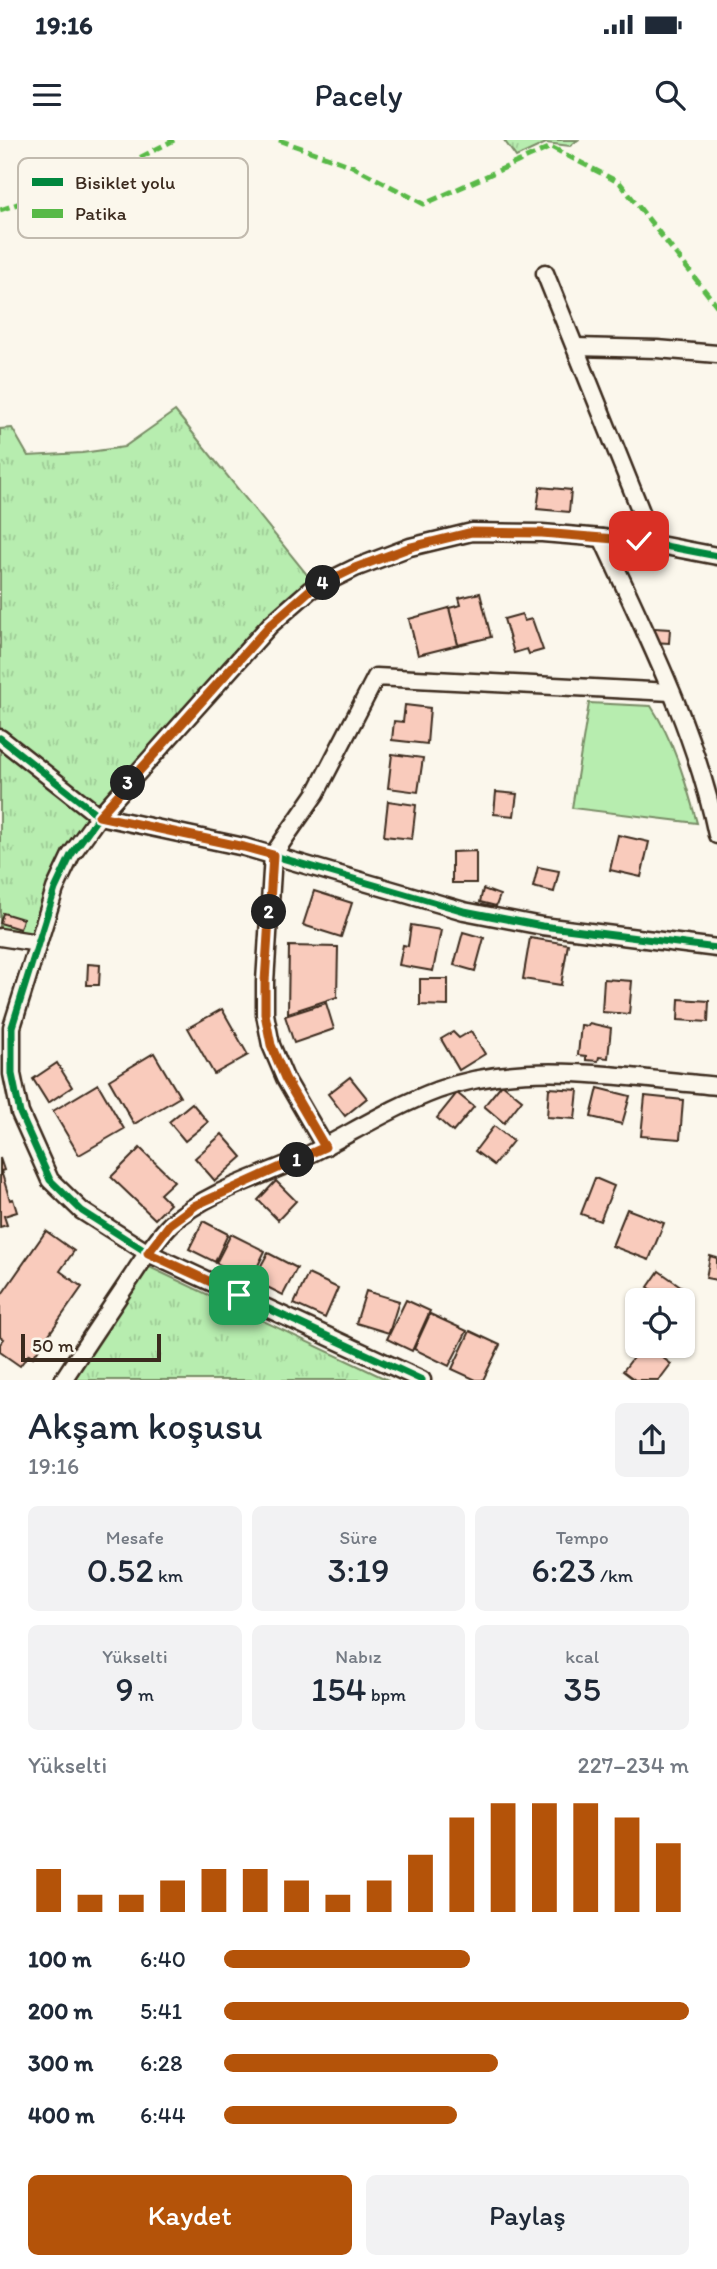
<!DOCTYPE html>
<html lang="tr">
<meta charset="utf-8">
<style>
:root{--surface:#fff;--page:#f2f2f3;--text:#1f2937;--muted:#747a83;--accent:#b45309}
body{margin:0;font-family:Itim,sans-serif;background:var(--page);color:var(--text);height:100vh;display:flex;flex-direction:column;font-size:26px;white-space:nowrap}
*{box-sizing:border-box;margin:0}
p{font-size:23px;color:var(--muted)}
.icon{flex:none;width:38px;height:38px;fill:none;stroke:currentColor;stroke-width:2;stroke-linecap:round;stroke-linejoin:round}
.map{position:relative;height:1240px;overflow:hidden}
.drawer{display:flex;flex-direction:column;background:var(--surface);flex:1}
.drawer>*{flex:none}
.fabs{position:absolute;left:625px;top:1148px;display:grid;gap:14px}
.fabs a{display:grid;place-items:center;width:70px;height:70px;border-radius:10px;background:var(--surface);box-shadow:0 2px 5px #0004;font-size:35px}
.scale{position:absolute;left:21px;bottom:18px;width:140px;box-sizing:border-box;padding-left:7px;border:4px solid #3b2a1e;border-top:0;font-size:19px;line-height:24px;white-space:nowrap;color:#3b2a1e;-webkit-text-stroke:5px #fbf7ec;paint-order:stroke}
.pin{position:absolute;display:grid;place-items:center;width:60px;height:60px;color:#fff;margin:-30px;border-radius:14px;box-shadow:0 4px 10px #0006}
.km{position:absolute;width:35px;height:35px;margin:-18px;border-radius:50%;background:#222;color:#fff;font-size:19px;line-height:35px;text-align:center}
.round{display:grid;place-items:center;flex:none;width:74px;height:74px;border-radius:10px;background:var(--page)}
.headline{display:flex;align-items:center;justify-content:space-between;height:119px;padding:0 28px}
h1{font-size:38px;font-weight:600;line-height:52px}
.figures{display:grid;grid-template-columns:repeat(3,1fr);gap:10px;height:119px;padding:7px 28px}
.figures div{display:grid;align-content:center;border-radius:10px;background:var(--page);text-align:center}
.figures b{font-size:35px;font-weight:600}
.figures small{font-size:19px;font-weight:400}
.figures p{font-size:19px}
.chart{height:196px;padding:14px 28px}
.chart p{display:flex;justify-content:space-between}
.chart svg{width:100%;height:126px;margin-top:7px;stroke:var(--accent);stroke-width:6}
.cta{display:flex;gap:14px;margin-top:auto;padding:14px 28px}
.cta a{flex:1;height:80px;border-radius:10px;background:var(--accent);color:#fff;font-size:28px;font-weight:600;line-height:80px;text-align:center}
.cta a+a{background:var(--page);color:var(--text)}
ul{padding:0 28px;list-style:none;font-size:23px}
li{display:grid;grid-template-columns:112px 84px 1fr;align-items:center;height:52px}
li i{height:18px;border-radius:9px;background:var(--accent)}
.status{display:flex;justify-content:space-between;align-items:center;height:49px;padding:0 35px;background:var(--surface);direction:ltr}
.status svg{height:19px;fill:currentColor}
header{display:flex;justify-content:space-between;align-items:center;height:91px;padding:0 28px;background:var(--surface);font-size:32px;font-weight:600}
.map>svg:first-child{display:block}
</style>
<div class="status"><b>19:16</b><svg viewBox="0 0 49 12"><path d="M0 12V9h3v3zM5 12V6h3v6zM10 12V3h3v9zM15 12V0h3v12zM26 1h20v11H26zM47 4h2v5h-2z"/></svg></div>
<header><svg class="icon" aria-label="menu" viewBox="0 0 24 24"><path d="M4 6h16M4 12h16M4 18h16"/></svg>Pacely<svg class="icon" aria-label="search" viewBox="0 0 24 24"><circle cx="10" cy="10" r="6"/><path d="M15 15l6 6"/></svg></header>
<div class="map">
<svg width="717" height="1240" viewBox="0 0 717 1240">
<defs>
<pattern id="grass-tufts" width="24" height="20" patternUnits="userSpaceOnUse" patternTransform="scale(1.75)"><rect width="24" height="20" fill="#b7edaf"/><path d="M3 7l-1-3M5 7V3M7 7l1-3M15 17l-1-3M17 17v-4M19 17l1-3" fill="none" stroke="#9ecb96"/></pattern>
</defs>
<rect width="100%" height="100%" fill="#fbf7ec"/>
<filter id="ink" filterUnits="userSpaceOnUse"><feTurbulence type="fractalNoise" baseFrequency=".0143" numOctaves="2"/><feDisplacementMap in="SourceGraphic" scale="14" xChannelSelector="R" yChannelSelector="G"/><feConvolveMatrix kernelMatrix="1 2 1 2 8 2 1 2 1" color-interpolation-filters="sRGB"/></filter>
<g filter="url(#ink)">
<g fill="url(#grass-tufts)" stroke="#798c66" stroke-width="2">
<polygon points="504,0 578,0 570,6 546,3 516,17"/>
<polygon points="175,271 317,447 310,450 71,715 38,803 0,797 0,289 12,288 28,316 82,313 124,307"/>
<polygon points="141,1123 388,1240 63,1240"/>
</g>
<path fill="#b7edaf" stroke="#798c66" stroke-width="2" d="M589 563 651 566C674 601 686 643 697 683L572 668Z"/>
<g fill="#f9cbbc" stroke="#3b2a1e" stroke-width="2">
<polygon points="540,347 571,350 569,372 537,369"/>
<polygon points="480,453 491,497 458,505 449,468 461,465 459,458"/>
<polygon points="449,468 458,505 418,515 409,479"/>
<polygon points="522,474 524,481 532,479 543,510 529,514 527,509 514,513 504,479"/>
<polygon points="654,488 670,489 669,503 653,502"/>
<polygon points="405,565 430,568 427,604 392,600 394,581 403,582"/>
<polygon points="392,614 423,618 418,652 388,648"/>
<polygon points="496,652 517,654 514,676 494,674"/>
<polygon points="388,661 416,665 412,699 384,696"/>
<polygon points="618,695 649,702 641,737 610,730"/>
<polygon points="476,711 476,743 452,743 452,712"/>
<polygon points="538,727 559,731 554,752 533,747"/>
<polygon points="483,749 500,755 496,766 480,762"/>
<polygon points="314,751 352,763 341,797 303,785"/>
<polygon points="3,773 23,779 20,789 0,783"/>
<polygon points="411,785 441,790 433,831 399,825 403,805 408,806"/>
<polygon points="463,792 484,798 475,831 454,825"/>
<polygon points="530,798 568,804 561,845 523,839"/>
<polygon points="289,806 338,807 337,857 288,873"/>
<polygon points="88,824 100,825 99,845 87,845"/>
<polygon points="420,839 448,839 448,866 420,865"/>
<polygon points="604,839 632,841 629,874 602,872"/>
<polygon points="679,859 709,861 708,882 678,880"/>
<polygon points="326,863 334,889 294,903 285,876"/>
<polygon points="222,869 248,915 214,934 188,888"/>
<polygon points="589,883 611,888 608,918 599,917 598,921 586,920 586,916 578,915 581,885 588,886"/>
<polygon points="471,891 485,914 459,930 441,899 453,892 459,898"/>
<polygon points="154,913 180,957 134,984 109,940"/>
<polygon points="57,923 72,947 48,963 33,939"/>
<polygon points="350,937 367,958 345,976 328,954"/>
<polygon points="98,944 124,989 79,1015 53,971"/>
<polygon points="502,944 522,960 504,983 484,966"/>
<polygon points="549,948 578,950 575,979 547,977"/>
<polygon points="598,948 630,956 622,984 591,977"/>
<polygon points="457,953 474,967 453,992 437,978"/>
<polygon points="645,956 683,960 680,999 641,996"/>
<polygon points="192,963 208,982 185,1001 169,982"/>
<polygon points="494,986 513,1001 494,1025 475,1011"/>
<polygon points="222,994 242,1017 215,1041 195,1018"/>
<polygon points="140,1008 174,1041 160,1054 170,1064 155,1079 111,1037"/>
<polygon points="0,1018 4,1030 1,1031 10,1060 13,1059 17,1072 4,1076 7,1085 0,1087"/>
<polygon points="595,1038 614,1046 600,1081 581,1074"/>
<polygon points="276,1041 296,1061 278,1080 258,1060"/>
<polygon points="627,1069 664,1083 649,1120 612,1106"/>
<polygon points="203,1081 228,1094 215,1122 189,1109"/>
<polygon points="46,1091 74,1111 60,1131 82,1147 33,1217 29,1214 20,1226 0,1212 0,1204 4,1199 0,1196 0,1157"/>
<polygon points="231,1094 265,1111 251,1140 216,1123"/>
<polygon points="268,1113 297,1128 283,1155 253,1140"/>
<polygon points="710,1116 717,1118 717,1140 706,1138"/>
<polygon points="659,1131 682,1147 673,1160 667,1160 648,1147"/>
<polygon points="308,1134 338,1148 325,1178 294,1164"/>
<polygon points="366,1151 399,1161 389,1193 356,1183"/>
<polygon points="406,1160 430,1171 412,1211 387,1199"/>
<polygon points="430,1174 467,1191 449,1226 414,1209"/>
<polygon points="470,1191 500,1205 483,1240 476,1240 452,1229"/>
<polygon points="642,1206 647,1206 671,1224 659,1240 635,1240 623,1231"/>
</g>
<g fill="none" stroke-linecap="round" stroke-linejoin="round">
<defs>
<g id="street">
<polyline points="545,133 654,404"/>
<polyline points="575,207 657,209 717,214"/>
<path d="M602 398C646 494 696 591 717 695"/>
<polyline points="0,598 99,676 270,485 310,450 355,428 410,407 472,392 542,393 639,401 717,416"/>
<polyline points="0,797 38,803"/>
<polyline points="325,1007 285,938 271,905 265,874 265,842 273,715 316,653 376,537 671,552"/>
<path d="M63 1240C85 1206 108 1172 131 1138 143 1120 156 1098 172 1083 205 1053 259 1037 300 1019 346 997 389 968 438 950 525 918 627 938 717 946"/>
<polyline points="422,1240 148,1113 82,1071 50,1040 20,973 12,934 12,887 55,749 71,715 99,676 244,707 464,771 542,786 717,808"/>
</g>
</defs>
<use href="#street" stroke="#3b2a1e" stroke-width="21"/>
<use href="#street" stroke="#fbf7ec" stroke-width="16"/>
<g stroke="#58b947" stroke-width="5" stroke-dasharray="10 5" stroke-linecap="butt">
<polyline points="279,0 352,26 424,64 551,7 620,43 717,166"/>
<polyline points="0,70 114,31 174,0"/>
</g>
<defs>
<g id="cycleway">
<polyline points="0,598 99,676 270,485 310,450 355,428 410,407 472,392 542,393 639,401 717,416"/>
<polyline points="422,1240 148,1113 82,1071 50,1040 20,973 12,934 12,887 55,749 71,715 99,676 244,707 464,771 542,786 717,808"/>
</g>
</defs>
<use href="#cycleway" stroke="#fbf7ec" stroke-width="11"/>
<use href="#cycleway" stroke="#00873e" stroke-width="7"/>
</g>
</g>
<g fill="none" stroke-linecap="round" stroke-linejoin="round" filter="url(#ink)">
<defs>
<polyline id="route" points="239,1155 148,1113 170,1084 196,1065 325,1007 285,938 271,905 265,874 265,842 273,715 244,707 99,676 270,485 310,450 355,428 411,407 472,392 542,393 639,401"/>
</defs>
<use href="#route" stroke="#fff" stroke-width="14"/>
<use href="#route" stroke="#b45309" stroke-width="9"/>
</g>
<rect x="18" y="18" width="230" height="80" rx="10" fill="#fbf7ec" stroke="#c1baae" stroke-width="2"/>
<rect x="32" y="38" width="31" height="8" fill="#00873e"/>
<rect x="32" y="69" width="31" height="9" fill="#58b947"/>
<g font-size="19" fill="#3b2a1e">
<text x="75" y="49">Bisiklet yolu</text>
<text x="75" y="80">Patika</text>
</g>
</svg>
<div class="fabs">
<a><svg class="icon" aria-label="locate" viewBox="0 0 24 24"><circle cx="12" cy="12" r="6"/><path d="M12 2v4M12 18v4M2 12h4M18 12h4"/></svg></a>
</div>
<div class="scale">50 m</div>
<div class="pin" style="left:239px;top:1155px;background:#1e9e55"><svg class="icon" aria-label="arrive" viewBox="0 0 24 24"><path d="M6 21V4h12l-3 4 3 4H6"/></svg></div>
<div class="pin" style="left:639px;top:401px;background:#d93025"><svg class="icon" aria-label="check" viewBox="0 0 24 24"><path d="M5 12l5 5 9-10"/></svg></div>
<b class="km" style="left:297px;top:1020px">1</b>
<b class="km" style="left:269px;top:772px">2</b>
<b class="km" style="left:128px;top:643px">3</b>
<b class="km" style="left:323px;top:443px">4</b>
</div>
<section class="drawer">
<div class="headline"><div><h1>Akşam koşusu</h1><p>19:16</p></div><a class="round"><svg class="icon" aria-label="share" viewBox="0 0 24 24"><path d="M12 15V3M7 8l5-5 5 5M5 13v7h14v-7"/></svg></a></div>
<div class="figures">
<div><p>Mesafe</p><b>0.52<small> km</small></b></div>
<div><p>Süre</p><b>3:19</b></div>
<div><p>Tempo</p><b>6:23<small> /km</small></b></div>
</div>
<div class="figures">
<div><p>Yükselti</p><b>9<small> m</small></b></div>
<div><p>Nabız</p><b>154<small> bpm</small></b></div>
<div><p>kcal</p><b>35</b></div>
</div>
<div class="chart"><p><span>Yükselti</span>227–234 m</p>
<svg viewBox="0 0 160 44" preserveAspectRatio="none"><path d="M5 44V29M15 44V38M25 44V38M35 44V33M45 44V29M55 44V29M65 44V33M75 44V38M85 44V33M95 44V24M105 44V11M115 44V6M125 44V6M135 44V6M145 44V11M155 44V20"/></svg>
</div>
<ul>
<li><b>100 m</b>6:40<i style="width:53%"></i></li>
<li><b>200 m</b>5:41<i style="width:100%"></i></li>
<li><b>300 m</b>6:28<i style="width:59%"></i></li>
<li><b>400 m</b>6:44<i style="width:50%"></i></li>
</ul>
<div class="cta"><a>Kaydet</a><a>Paylaş</a></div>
</section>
